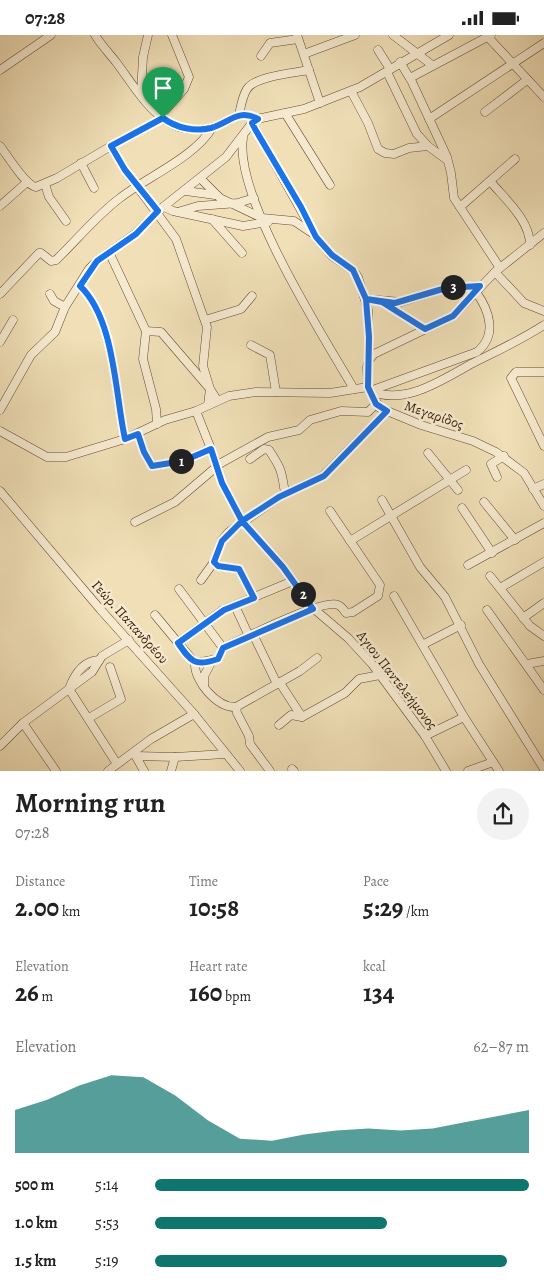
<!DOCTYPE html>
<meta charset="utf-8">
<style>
:root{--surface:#fff;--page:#f2f2f2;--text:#222;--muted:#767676;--accent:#0f766e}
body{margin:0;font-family:Alegreya,serif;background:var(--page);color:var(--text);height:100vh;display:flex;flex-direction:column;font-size:19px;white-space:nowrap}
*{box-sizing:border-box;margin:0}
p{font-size:16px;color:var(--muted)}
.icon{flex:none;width:28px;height:28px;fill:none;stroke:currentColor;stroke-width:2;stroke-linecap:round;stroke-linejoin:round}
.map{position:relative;height:736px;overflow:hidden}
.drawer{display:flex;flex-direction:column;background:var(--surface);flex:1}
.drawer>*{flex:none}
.pin{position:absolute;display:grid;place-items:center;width:42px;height:42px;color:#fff;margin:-51px -21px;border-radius:50% 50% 50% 0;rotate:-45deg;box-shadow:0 0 5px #0007}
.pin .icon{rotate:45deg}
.km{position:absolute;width:25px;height:25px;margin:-12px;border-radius:50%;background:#222;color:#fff;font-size:14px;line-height:25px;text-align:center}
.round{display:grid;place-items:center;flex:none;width:52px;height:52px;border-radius:26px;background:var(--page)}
.summary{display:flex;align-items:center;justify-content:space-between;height:85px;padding:0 15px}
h1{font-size:28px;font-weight:600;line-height:38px}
.stats{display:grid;grid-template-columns:repeat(3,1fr);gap:8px;height:85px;padding:5px 15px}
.stats div{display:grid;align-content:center}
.stats b{font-size:25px;font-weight:600}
.stats small{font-size:14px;font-weight:400}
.stats p{font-size:14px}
.chart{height:140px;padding:10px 15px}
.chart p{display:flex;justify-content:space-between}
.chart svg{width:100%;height:90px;margin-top:5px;fill:var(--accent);opacity:.7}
ul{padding:0 15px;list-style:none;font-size:16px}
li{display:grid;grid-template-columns:80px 60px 1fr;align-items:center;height:38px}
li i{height:12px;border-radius:6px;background:var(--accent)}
.status{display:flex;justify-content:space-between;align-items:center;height:35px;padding:0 25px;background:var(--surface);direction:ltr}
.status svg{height:14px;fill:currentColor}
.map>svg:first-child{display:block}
</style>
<div class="status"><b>07:28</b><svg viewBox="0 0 49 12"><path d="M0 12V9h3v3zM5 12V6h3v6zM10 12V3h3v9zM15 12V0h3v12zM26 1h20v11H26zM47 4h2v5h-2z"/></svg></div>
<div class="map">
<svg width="544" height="736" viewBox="0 0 544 736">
<rect width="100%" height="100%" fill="#f0dfb7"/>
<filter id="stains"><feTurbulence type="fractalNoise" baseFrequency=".004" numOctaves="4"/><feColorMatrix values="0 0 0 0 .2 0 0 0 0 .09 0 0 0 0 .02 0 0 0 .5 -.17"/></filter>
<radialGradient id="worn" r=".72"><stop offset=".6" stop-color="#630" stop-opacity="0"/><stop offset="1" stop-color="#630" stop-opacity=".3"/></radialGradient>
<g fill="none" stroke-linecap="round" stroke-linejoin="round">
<defs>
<g id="minor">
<path d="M95 0C101 10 109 18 116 27 132 48 147 75 170 88 181 95 199 96 211 93 229 88 238 73 257 84"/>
<polyline points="297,0 320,68"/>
<polyline points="393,0 432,30"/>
<polyline points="486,0 544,62"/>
<polyline points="378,15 390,34"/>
<polyline points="304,19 355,0"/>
<polyline points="261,21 270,8 298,4"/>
<polyline points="400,27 412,47 447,122 451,138 454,163 500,233"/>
<polyline points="0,35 51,0"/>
<polyline points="387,37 417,99 428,111 447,125"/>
<polyline points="410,43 491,0"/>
<polyline points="351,56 368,88 378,114 385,118 394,119 409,113 428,111"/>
<polyline points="141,59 143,22 148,0"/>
<polyline points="485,77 527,45"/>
<polyline points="285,78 330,150"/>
<path d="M239 80C241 71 242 62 247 54 255 41 294 38 309 35"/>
<polyline points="160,81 184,54 189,42 172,0"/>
<polyline points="429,84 544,8"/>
<polyline points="252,88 316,202 332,221 353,235 358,242 368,275 369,325"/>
<path d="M243 103C234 162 323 301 354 354"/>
<path d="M0 111C8 121 25 150 36 152L57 143 111 111 163 83"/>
<polyline points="111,111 125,135 176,204 207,292 203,331 210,354 217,365"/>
<polyline points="81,128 94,153"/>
<polyline points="201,144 220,163 262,183 294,186 312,198"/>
<path d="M490 146C505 164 530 185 530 210"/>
<polyline points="45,149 49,162 66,186"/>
<polyline points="186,156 215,160"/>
<polyline points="0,171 26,148"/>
<polyline points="164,172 173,176 243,191 268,187"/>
<polyline points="460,172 515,124"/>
<polyline points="181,176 198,171 238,168 254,163"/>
<polyline points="212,184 242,218"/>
<polyline points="544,198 495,237 453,281 374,319 369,325 367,332 368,352 380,373 421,390 473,406 496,417 524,438 544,471"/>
<polyline points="109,217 146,296 143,324 156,374 157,389"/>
<polyline points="495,237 524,268 544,276"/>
<path d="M80 251C115 284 115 360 125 404"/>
<path d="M0 259 39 218H41L51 226 56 225C77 205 96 181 120 163 147 142 195 122 212 93"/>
<polyline points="50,259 54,266 65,272"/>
<polyline points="366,264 401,267 445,253 480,251"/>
<polyline points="384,268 425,294"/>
<polyline points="205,285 241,274 252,261"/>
<polyline points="146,296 161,297 210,354 208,370"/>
<polyline points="0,307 13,285"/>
<polyline points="251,310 270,320 276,357"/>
<polyline points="544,337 516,337 511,343 544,411"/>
<path d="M370 356C406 371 443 344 473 328 497 316 521 305 544 290"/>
<path d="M370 356 477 317C498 300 489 275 476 257"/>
<polyline points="0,375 31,320 55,297 65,272 89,234 97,226 135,199 158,176 226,122 252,88 257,84 304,74 360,52 449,0"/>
<polyline points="196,376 211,414 222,448 242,486 283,532 313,573 348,603 372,629 425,701 446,736"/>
<polyline points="0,396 47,422 66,422 125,404 165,385 196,376 229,361 256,357 330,358 368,352"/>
<polyline points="138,399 144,417 152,431 183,426 211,414"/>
<polyline points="428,418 458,455"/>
<path d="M250 424 264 414 269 415C281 433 282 436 285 459"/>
<polyline points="497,442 491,429 504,421"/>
<polyline points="533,454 544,449"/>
<polyline points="0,456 100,574 194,679 240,736"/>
<polyline points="382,465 420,532 445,562 479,629 544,734"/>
<polyline points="484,467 515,505"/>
<polyline points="462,473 492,518"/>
<polyline points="135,487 175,467 221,428 268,402 299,395 310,385 341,376 368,377 376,369"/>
<polyline points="350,506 466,435"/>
<polyline points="214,527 218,531 239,534 254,563"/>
<polyline points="468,530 544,488"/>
<polyline points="490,541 530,591 544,601"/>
<polyline points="201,545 214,527 222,505 229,497 279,462 323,441 387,376"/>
<polyline points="500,553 544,527"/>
<path d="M179 554 223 613C241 605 323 563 338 570 341 571 344 575 346 578L353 577 378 561 380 550 330 476"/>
<polyline points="394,561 464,682 499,736"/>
<polyline points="235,571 249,601"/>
<polyline points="487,575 544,655"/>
<polyline points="155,580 195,628 218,624 223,613"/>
<polyline points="523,583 544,568"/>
<polyline points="253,599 277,649"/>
<polyline points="178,608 223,575 293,546"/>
<polyline points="424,609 461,590"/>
<path d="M99 625C83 626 74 640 69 654L117 729"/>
<path d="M195 628C194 646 217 673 236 672L300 636 317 623"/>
<polyline points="527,629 544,626"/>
<polyline points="280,648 302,682"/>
<polyline points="204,651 204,641 212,626"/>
<polyline points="236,672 237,678 249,701 250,709 270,736"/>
<polyline points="89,683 121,664 110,632"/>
<polyline points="23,688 56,736"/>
<polyline points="279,690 291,680 302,682 345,658 359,644 380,640"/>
<polyline points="425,701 464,682"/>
<polyline points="0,711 23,688 92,637 102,621 129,605"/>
<polyline points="134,718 144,736"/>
<polyline points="136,721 175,722 225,719"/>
<polyline points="292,734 294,736"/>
<polyline points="108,736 151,704 194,679"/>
<polyline points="171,736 175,722"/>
<polyline points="468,736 493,727"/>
</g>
</defs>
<use href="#minor" stroke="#654c2e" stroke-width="9"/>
<use href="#minor" stroke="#f5ead0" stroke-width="8"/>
</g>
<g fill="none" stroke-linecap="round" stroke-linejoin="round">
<defs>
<path id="route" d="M163 83 111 111 125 135 158 176 136 199 97 226 80 251C115 284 115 359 125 404L138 399 144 417 152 431 183 426 211 414 222 448 242 486 222 506 214 527 218 531 239 534 254 563 224 575 178 608C191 627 195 632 218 624L223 613 313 574 283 532 242 486 279 462 324 441 387 376 376 369 368 352 369 302 366 264 395 268 446 253 480 251 453 281 425 294 382 267 366 264 353 235 332 220 316 202 301 172 255 94 252 88 258 84C238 73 229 88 211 93 195 97 176 93 163 83"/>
</defs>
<use href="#route" stroke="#fff" stroke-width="10"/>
<use href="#route" stroke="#1a73e8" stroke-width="6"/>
</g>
<g text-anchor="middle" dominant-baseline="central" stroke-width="5" stroke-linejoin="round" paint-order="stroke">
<g font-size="14" fill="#371b00" stroke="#f5ead0">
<text transform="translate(434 380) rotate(19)">Μεγαρίδος</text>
<text transform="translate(130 587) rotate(48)">Γεώρ. Παπανδρέου</text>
<text transform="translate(397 645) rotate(52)">Αγιου Παντελεήμονος</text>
</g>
</g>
<rect width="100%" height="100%" filter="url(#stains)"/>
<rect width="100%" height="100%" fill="url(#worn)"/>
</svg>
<div class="pin" style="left:163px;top:83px;background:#1e9e55"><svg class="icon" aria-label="arrive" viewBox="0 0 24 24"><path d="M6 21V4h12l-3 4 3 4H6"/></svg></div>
<b class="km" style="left:181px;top:426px">1</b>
<b class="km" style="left:303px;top:559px">2</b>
<b class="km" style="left:453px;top:252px">3</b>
</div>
<section class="drawer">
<div class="summary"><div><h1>Morning run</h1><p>07:28</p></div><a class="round"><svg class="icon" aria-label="share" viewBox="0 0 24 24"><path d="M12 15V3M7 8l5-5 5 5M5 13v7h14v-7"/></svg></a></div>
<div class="stats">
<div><p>Distance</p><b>2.00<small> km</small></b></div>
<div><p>Time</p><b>10:58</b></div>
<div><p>Pace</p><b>5:29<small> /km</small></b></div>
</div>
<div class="stats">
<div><p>Elevation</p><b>26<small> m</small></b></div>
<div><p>Heart rate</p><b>160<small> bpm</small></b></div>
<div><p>kcal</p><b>134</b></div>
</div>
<div class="chart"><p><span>Elevation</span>62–87 m</p>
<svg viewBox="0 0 160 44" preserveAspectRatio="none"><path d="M0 44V23L10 18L20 11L30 6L40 7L50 16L60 28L70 37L80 38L90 35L100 33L110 32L120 33L130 32L140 29L150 26L160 23V44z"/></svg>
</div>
<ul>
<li><b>500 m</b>5:14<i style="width:100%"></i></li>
<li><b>1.0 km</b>5:53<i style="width:62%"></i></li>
<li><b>1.5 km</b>5:19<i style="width:94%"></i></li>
</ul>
</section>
